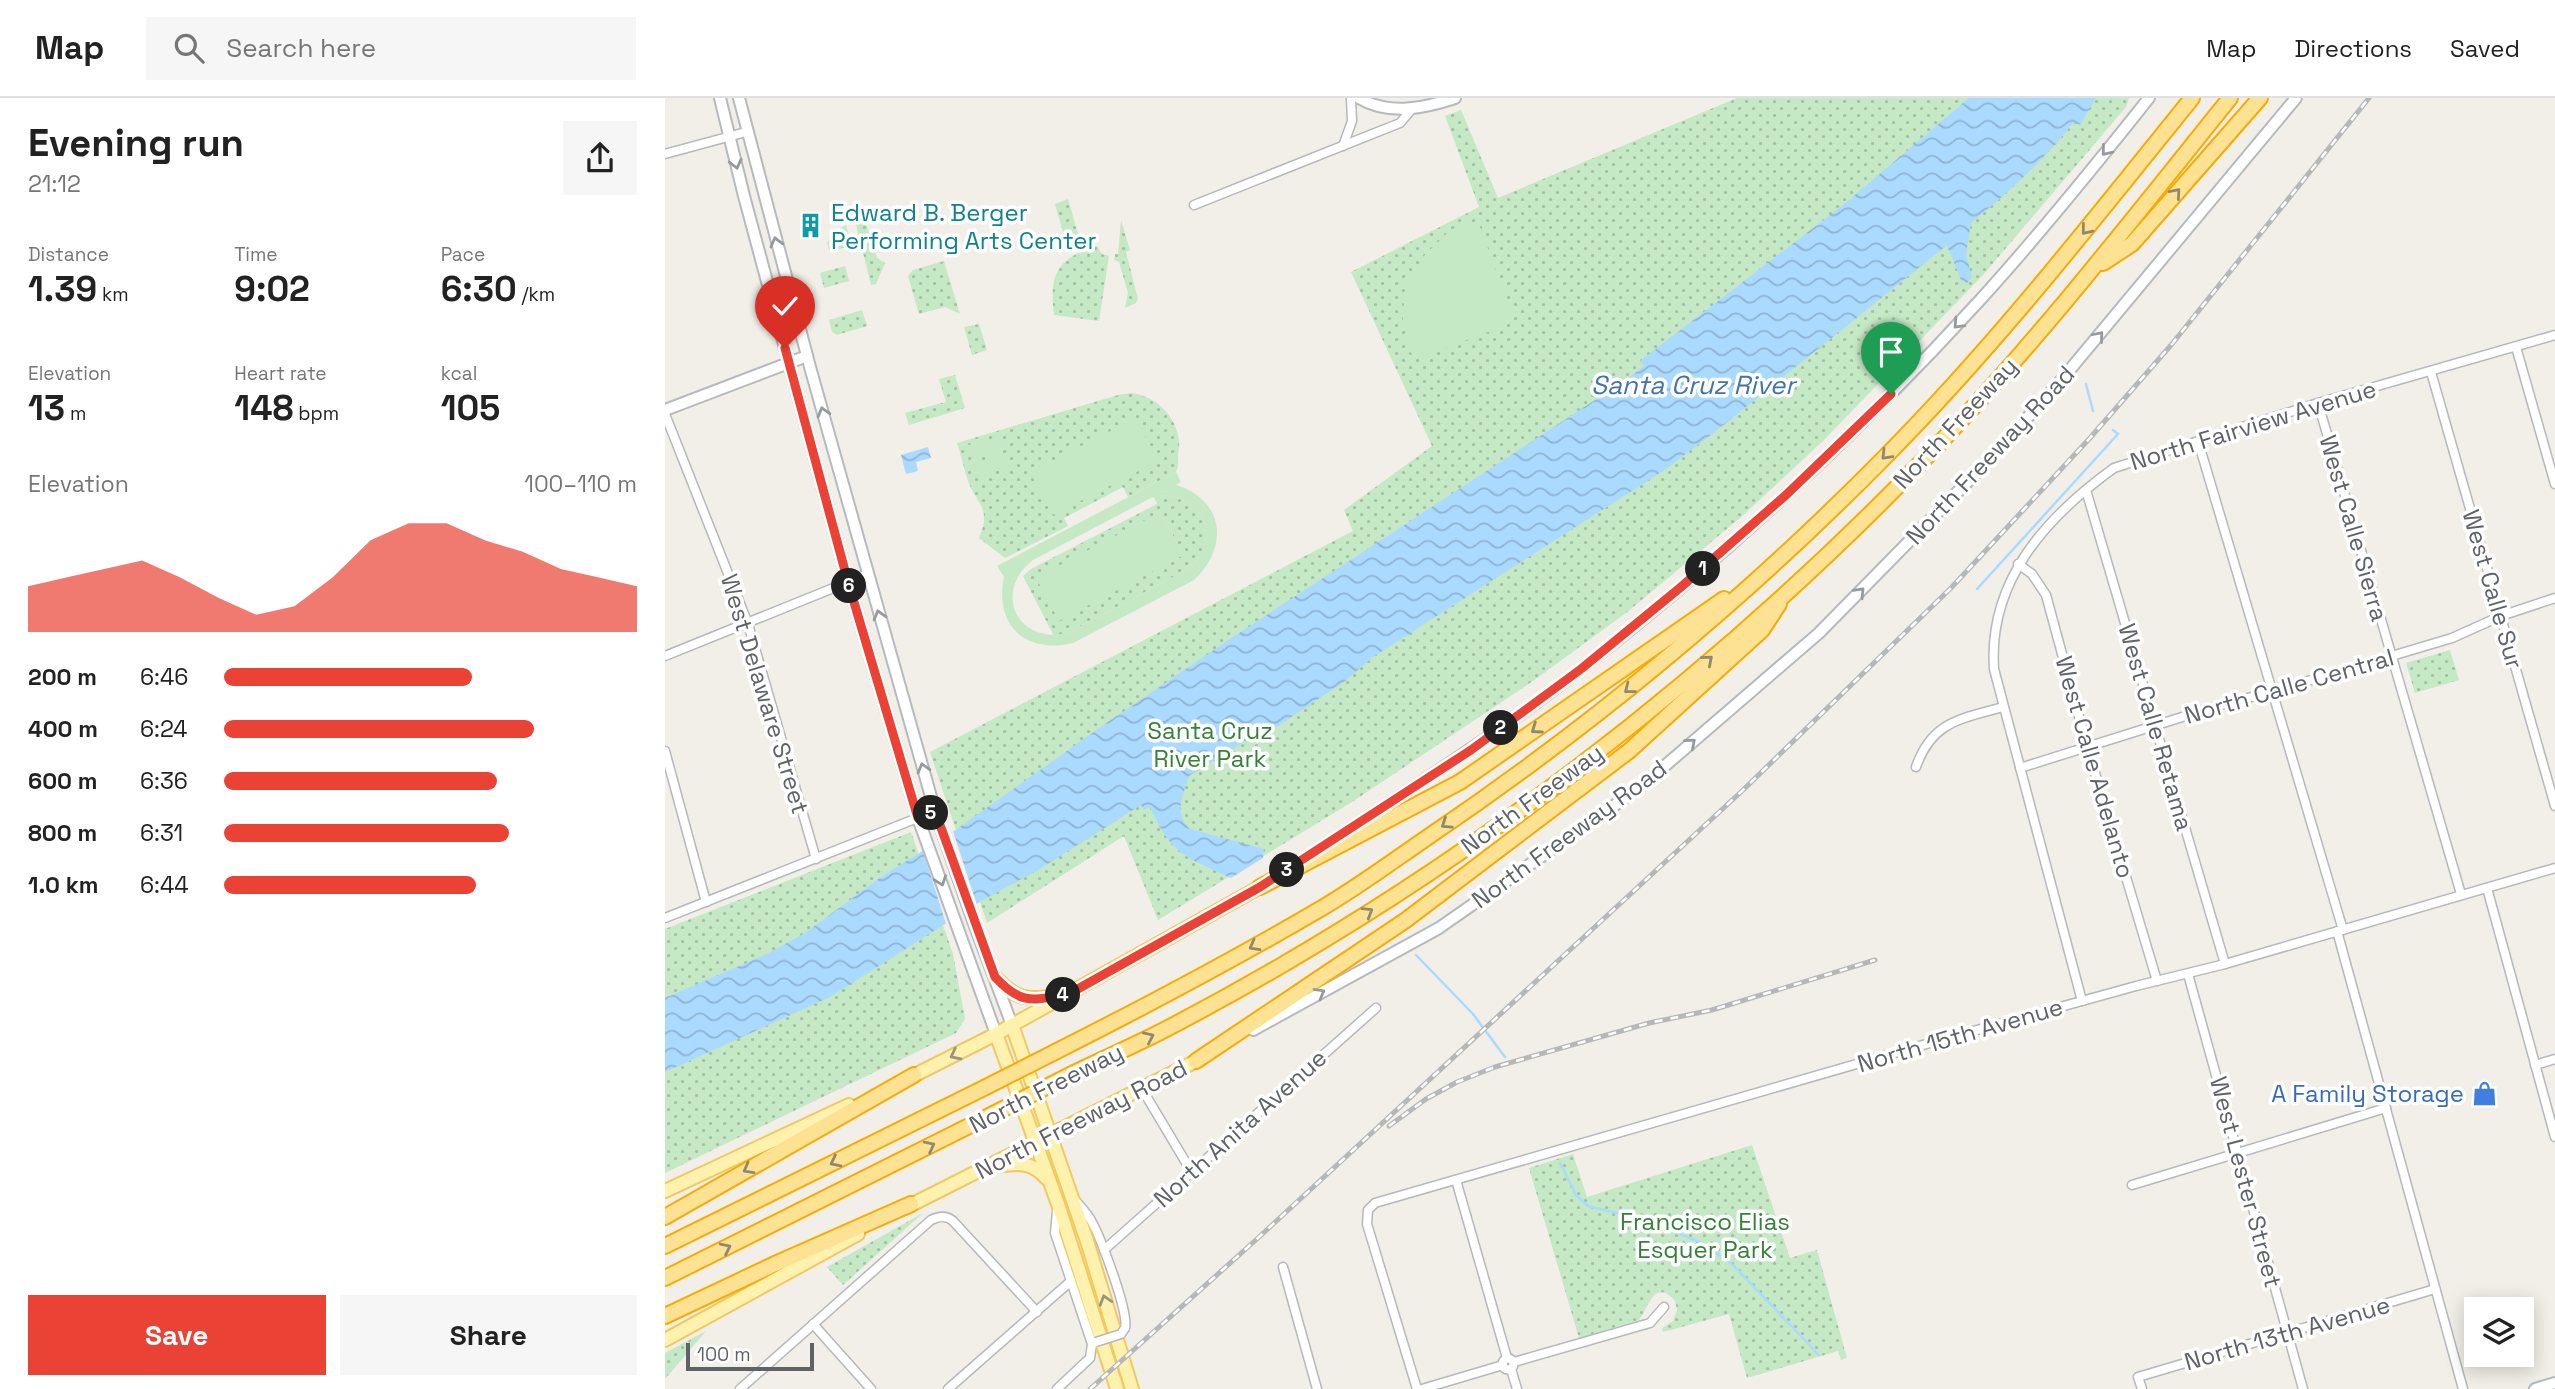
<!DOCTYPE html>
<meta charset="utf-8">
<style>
:root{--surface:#fff;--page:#f6f6f6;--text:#222;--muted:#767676;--line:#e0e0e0;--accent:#ea4335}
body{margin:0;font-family:"Space Grotesk",sans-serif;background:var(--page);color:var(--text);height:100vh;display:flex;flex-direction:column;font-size:26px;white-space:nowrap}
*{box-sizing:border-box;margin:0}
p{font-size:23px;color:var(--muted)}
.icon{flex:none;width:38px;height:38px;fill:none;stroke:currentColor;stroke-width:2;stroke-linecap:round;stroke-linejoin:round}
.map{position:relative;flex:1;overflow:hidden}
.sheet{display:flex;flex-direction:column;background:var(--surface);width:665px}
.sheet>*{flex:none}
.fabs{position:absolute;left:1799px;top:1199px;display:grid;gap:14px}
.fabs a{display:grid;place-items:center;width:70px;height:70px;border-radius:0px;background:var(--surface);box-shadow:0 4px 18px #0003;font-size:35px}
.scale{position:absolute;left:21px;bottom:18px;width:128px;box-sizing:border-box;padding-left:7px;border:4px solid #5f6368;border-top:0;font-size:19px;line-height:24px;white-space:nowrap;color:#5f6368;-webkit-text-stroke:5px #fff;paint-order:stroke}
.pin{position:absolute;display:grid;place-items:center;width:60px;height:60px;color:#fff;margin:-72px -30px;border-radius:50% 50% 50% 0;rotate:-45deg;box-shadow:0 0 7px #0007}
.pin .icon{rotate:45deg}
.km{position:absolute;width:35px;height:35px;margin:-18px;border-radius:50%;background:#222;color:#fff;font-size:19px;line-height:35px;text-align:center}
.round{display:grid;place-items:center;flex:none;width:74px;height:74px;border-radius:0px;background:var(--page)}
.overview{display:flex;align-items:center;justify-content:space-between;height:119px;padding:0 28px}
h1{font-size:38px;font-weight:700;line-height:52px}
.figures{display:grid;grid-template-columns:repeat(3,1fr);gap:10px;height:119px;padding:7px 28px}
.figures div{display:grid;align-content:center}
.figures b{font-size:35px;font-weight:700}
.figures small{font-size:19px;font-weight:400}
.figures p{font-size:19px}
.chart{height:196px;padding:14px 28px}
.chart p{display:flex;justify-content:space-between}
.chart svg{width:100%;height:126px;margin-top:7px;fill:var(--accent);opacity:.7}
.primary-button{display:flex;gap:14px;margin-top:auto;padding:14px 28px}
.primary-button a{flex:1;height:80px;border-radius:0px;background:var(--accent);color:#fff;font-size:28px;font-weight:700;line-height:80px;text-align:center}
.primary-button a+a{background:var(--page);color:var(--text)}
ul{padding:0 28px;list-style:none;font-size:23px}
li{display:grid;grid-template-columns:112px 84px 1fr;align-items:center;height:52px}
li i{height:18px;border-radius:9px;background:var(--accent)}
header{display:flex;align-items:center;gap:42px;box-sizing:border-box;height:98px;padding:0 35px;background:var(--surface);border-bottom:2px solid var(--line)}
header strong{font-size:33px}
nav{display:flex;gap:38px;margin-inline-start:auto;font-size:24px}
.search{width:490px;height:63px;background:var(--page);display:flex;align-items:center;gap:18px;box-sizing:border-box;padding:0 24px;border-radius:0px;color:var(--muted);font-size:26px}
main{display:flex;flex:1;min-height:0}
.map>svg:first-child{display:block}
</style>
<header>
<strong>Map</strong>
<div class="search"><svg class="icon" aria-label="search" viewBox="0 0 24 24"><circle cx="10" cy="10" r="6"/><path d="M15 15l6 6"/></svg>Search here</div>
<nav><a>Map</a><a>Directions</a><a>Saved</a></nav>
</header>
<main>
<section class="sheet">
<div class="overview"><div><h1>Evening run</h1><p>21:12</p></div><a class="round"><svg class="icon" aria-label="share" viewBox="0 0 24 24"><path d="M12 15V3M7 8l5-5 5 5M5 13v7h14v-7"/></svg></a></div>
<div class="figures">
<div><p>Distance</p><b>1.39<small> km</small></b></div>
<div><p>Time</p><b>9:02</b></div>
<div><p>Pace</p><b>6:30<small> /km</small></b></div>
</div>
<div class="figures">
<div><p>Elevation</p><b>13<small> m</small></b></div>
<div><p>Heart rate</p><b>148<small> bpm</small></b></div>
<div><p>kcal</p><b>105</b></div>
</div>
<div class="chart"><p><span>Elevation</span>100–110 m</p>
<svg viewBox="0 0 160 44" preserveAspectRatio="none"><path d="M0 44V28L10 25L20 22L30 19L40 25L50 32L60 38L70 35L80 25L90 12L100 6L110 6L120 12L130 16L140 22L150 25L160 28V44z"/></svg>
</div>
<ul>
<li><b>200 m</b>6:46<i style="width:60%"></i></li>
<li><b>400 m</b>6:24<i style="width:75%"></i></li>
<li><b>600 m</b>6:36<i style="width:66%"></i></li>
<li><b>800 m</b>6:31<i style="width:69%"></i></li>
<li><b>1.0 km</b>6:44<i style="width:61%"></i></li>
</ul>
<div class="primary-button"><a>Save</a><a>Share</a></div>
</section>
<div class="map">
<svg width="1890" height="1291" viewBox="0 0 1890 1291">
<defs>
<pattern id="green-dots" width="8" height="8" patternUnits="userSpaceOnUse" patternTransform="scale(1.75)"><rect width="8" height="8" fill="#c5e8c5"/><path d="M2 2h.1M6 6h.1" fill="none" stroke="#a3c0a4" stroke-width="1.8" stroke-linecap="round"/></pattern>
<pattern id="water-waves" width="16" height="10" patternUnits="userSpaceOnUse" patternTransform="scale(1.75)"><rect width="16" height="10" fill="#aadaff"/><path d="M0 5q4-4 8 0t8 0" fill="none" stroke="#8eb4d2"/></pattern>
</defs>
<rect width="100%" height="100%" fill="#f1efe8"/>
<g fill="url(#green-dots)" fill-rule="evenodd">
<polygon points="1072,0 1464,0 1461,9 1318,177 1158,343 1075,420 961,515 868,583 687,704 493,822 459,738 322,825 265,654 688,433 679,412 767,348 686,174 814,109 780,18 796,12 833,100"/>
<polygon points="403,101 414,139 400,141 390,106"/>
<polygon points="456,122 465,152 461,154 473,201 471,205 460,210 463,195 454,164 449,162 450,156 453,156"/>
<polygon points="196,123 202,128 212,160 220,165 211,186 206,187 191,126"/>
<polygon points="181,127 186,147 165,154 162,145 168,134"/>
<path d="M432 148 437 156 444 158 434 223 389 217C384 176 392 160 432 148Z"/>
<polygon points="279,163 295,216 280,209 254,216 243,178 248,172"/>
<polygon points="180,168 184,183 159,190 155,175"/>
<polygon points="197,212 202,228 172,237 167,234 164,222"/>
<polygon points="314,226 322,252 307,257 299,229"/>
<polygon points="290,277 300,310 244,327 240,315 281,304 274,281"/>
<path d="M466 295C490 298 511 317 514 342 515 347 513 353 513 358 513 365 514 367 511 374L463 399 458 389 399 420 403 428 340 460 314 440C327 410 312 407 303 383 299 371 296 357 292 345L453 297Z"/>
<path d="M499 397C541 402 555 440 525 470L403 535 389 538 358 478 366 471 492 406 489 399ZM496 414 518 457 394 522 372 480Z"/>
<polygon points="1785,552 1794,582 1750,595 1741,565"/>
<polygon points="246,734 288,856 300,921 291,935 0,1075 0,831"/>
<path d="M1087 1047 1125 1160 1152 1152 1182 1260 1176 1262 1173 1253 1082 1280 1064 1216 998 1234 997 1230 1008 1223 1012 1212 1010 1203C989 1179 983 1211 974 1222L914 1240 864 1070 908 1056 922 1099Z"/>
<polygon points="258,1115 178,1187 162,1169"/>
<polygon points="41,1233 0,1281 0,1255"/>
</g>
<g fill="#c5e8c5" fill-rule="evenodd">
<polygon points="813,123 847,216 842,227 748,262 738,222 740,188 759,158 781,136"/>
<polygon points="471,320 493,363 388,417 365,374"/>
<polygon points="333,339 337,352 307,360 303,347"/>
<polygon points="338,357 342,370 312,378 308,365"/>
<path d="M511 374 516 384 511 387C560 402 564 450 529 482L408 545C361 556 329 528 339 479L332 468ZM499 397C541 402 555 440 525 470L403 535C352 547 327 494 368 462L486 400Z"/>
<polygon points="496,414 518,457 394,523 371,480"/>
</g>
<g fill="url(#water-waves)">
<path d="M1304 0H1431L1415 27 1409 24C1379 62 1344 94 1306 125L1301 156 1307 180 1302 185 1296 182 1282 147 1050 334 1001 371 708 559 679 584 592 642 588 638 524 678C518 698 508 715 525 731L599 751 598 760 566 780C520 758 507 758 485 709L479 712 476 707 373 772 318 802 165 899 0 974V900L104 855 140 835 216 779 289 733 440 626 559 545 962 281 979 268 975 263 1178 107Z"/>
<polygon points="263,349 266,360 251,364 253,373 241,376 236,357"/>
</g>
<polygon fill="#f1efe8" points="287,730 313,810 282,829 257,750"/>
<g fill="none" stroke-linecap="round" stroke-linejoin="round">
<g stroke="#aadaff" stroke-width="2.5">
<polyline points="1421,286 1428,313"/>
<polyline points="1312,491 1453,336 1448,332"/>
<polyline points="751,857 808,916 840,959"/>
<polyline points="895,1065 911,1097 923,1108 977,1121 1037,1145 1068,1167 1154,1257"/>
</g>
<defs>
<g id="street">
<polyline points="678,48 687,23 686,0"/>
<polyline points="0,56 81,34"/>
<polyline points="529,107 735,25 747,11"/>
<polyline points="1851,249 1890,386"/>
<polyline points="1766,274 1890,708"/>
<polyline points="1653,305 1796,796"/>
<polyline points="0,316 83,526 151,761"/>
<polyline points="1533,343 1678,832"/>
<polyline points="1421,392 1560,866"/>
<polyline points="1353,466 1367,476 1381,497 1422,648 1492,883"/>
<polyline points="0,558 203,476"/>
<polyline points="0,653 41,804"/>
<path d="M1251 669C1267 623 1296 621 1338 609"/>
<polyline points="1355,670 1549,609 1609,593 1787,540 1836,518 1890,500"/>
<polyline points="1822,790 1890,1039"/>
<polyline points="0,820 270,713"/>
<polyline points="1672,833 1798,1291"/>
<polyline points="1523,876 1638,1291"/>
<path d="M1417 903 1329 571C1323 483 1381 419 1449 370L1653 305 1890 237"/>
<polyline points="1870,967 1890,961"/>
<polyline points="477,991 526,1073"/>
<polyline points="791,1082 842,1260"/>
<polyline points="1467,1087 1721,1010"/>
<path d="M410 1102C416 1109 423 1116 427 1124 436 1141 464 1214 460 1230"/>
<polyline points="392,1113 390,1135 427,1246 425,1260 392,1291"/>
<polyline points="439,1152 711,910"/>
<polyline points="618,1169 652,1291"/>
<polyline points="148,1226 206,1291"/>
<circle cx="843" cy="1266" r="5.5"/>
<polyline points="849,1264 985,1225 999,1209"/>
<polyline points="846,1271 852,1291"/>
<path d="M75 1291 266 1122C274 1118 281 1117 288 1123L372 1214"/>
<polyline points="283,1291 406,1183"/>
<polyline points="752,1291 702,1126 703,1112 710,1105 1247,950 1471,888 1560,866 1890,770"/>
<polyline points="757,1291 838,1267"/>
<polyline points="1477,1291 1473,1279 1770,1191"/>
</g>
<g id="secondary">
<polyline points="55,0 79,98 183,484 253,720 331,936"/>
<polyline points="74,0 145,269 270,713 307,820 347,927"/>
<path d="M694 0C724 18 760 10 790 0"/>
<polyline points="0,312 142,258"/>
<path d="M649 754C740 695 831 637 916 571 1059 459 1194 335 1316 201 1375 136 1430 68 1484 0"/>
<polyline points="588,932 774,830 973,691 1154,535 1324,362 1393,286 1631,0"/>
<polyline points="1870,1291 1890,1285"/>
</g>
<g id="primary">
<path d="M330 879C351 901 361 903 391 898"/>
<polyline points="347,927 422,1143 467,1291"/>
<polyline points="331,936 393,1106 452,1291"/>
<polyline points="242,981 331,936 595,789"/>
<path d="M332 1068C352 1065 367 1063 381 1080"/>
<polyline points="0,1093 184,1007"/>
<polyline points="240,1110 531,963"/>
<polyline points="0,1242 193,1136"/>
</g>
<g id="highway">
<polyline points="1438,165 1467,146 1595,0"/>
<polyline points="595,789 795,684 1059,501"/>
<path d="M392 953C481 908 570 861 657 810 693 789 728 763 763 739 927 628 1080 501 1219 360 1330 248 1428 123 1527 0"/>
<polyline points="531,963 741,822 964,653 1097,532 1114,506"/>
<path d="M401 979C435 962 471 947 505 929 790 780 1050 580 1272 348 1377 238 1470 118 1565 0"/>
<polyline points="0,1119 249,977"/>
<polyline points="0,1148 319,990"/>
<polyline points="0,1180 328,1016"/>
<polyline points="0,1218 110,1166 246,1106"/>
</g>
</defs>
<use href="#street" stroke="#b5b8bc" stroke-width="11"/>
<use href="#secondary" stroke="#b6babf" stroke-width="14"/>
<use href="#primary" stroke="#f2c960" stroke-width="16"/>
<use href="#highway" stroke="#f9ab00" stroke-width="18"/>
<use href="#street" stroke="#fff" stroke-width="8"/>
<use href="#secondary" stroke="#fff" stroke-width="10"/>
<use href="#primary" stroke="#fff2af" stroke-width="12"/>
<use href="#highway" stroke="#fde293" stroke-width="14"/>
<defs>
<g id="rail">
<polyline points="724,1028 761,1001 792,984 830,969 984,925 1047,912 1210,862"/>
<polyline points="425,1291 593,1140 1077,693 1286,490 1425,340 1507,246 1704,0"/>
</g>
</defs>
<use href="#rail" stroke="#b6b7b8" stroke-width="5"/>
<use href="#rail" stroke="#fff" stroke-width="2.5" stroke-dasharray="8" stroke-linecap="butt"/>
<defs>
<polyline id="street-bridge" points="431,1244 456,1236 460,1230"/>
<g id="highway-bridge">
<polyline points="319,990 392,953"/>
<polyline points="328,1016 401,979"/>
</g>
</defs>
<use href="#street-bridge" stroke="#b5b8bc" stroke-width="11" stroke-linecap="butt"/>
<use href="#highway-bridge" stroke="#f9ab00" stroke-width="18" stroke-linecap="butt"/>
<use href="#street-bridge" stroke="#fff" stroke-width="8"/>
<use href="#highway-bridge" stroke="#fde293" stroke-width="14"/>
</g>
<defs><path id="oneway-chevron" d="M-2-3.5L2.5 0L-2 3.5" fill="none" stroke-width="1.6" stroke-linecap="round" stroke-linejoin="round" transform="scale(1.75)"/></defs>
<g stroke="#979a9d">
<use href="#oneway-chevron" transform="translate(1441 53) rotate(129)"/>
<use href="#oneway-chevron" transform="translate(71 66) rotate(76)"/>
<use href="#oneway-chevron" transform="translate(111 144) rotate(-105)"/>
<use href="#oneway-chevron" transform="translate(1293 226) rotate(133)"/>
<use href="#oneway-chevron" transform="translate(1434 238) rotate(-50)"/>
<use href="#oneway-chevron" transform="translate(158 314) rotate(-106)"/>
<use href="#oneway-chevron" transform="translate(1195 494) rotate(-46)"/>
<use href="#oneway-chevron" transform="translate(214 517) rotate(-106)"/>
<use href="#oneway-chevron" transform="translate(1026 645) rotate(-41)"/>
<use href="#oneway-chevron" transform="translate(258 670) rotate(-106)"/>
<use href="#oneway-chevron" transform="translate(276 783) rotate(70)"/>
<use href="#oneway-chevron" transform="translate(655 895) rotate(-29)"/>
</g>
<g stroke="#8e8975">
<use href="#oneway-chevron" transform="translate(1511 95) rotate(-49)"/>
<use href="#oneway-chevron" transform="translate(1421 132) rotate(129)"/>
<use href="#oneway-chevron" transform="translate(1221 357) rotate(134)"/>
<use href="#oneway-chevron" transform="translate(1043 562) rotate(-41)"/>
<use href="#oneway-chevron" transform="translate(964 591) rotate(142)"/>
<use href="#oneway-chevron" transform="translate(871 631) rotate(145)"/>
<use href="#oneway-chevron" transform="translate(781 726) rotate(146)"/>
<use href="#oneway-chevron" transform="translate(703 814) rotate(-32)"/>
<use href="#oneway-chevron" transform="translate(589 848) rotate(151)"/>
<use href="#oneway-chevron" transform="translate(484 939) rotate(-25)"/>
<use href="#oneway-chevron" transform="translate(265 1048) rotate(-27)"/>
<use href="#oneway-chevron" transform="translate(170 1064) rotate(154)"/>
<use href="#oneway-chevron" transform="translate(83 1071) rotate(151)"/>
<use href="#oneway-chevron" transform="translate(61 1150) rotate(-26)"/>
</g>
<g stroke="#979581">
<use href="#oneway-chevron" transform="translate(290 957) rotate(153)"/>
<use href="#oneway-chevron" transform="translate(440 1202) rotate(-107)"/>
</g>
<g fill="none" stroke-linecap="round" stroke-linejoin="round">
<defs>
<path id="route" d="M120 250 183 484 253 720 270 713 330 879C356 907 367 902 402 897L595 789 806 652 916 571 1016 489 1122 396 1226 296"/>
</defs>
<use href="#route" stroke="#fff" stroke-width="14"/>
<use href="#route" stroke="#ea4335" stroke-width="9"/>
</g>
<defs>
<symbol id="building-bare" viewBox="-9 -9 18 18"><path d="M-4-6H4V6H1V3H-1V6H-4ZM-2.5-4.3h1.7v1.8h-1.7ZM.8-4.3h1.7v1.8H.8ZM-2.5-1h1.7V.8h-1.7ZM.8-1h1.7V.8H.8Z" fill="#0f9aa8" stroke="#fff" stroke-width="2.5" paint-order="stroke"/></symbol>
<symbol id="shop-bare" viewBox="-9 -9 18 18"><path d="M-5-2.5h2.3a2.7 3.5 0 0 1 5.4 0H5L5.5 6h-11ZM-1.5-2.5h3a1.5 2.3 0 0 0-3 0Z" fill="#3f7fe0" stroke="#fff" stroke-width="2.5" paint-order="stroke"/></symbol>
</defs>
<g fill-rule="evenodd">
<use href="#building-bare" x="128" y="110" width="35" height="35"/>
<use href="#shop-bare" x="1802" y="978" width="35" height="35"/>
</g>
<g text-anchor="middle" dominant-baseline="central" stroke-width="7" stroke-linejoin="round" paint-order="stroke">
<g font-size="24" fill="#0d838f" stroke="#fff" text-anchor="start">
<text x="166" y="114">Edward B. Berger<tspan x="166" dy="28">Performing Arts Center</tspan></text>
</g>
<g font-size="24" fill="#5f6368" stroke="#fff">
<text transform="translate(1290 325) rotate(-47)">North Freeway</text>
<text transform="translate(1588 327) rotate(-17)">North Fairview Avenue</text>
<text transform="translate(1325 357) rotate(-47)">North Freeway Road</text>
<text transform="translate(1689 430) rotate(74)">West Calle Sierra</text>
<text transform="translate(1828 491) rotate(74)">West Calle Sur</text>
<text transform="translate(1624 588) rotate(-16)">North Calle Central</text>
<text transform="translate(100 596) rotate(73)">West Delaware Street</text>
<text transform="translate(1491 629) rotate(74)">West Calle Retama</text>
<text transform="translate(1430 669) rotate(74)">West Calle Adelanto</text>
<text transform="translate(867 701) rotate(-36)">North Freeway</text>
<text transform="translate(904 736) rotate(-36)">North Freeway Road</text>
<text transform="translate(1295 937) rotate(-16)">North 15th Avenue</text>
<text transform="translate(381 990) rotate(-27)">North Freeway</text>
<text transform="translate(416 1021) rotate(-27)">North Freeway Road</text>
<text transform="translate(575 1030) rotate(-42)">North Anita Avenue</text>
<text transform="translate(1581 1084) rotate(75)">West Lester Street</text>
<text transform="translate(1622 1235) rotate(-16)">North 13th Avenue</text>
</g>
<g font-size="24" fill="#348238" stroke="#fff">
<text x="545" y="632">Santa Cruz<tspan x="545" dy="28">River Park</tspan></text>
<text x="1040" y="1123">Francisco Elias<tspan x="1040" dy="28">Esquer Park</tspan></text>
</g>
<g font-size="24" fill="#366cbe" stroke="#fff" text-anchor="end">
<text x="1799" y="995">A Family Storage</text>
</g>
<g font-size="26" font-style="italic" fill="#4174aa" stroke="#fff">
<text x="1028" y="287">Santa Cruz River</text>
</g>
</g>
</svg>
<div class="fabs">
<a><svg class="icon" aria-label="layers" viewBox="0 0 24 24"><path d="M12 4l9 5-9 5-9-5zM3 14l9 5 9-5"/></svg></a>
</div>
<div class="scale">100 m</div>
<div class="pin" style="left:1226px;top:296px;background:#1e9e55"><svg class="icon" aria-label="arrive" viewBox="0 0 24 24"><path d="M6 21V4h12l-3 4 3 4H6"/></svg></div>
<div class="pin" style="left:120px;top:250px;background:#d93025"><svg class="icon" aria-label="check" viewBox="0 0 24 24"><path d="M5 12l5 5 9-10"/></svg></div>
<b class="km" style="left:1038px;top:471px">1</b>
<b class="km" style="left:836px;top:630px">2</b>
<b class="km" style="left:622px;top:772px">3</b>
<b class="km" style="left:398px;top:897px">4</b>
<b class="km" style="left:266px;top:715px">5</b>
<b class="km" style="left:184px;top:488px">6</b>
</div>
</main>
